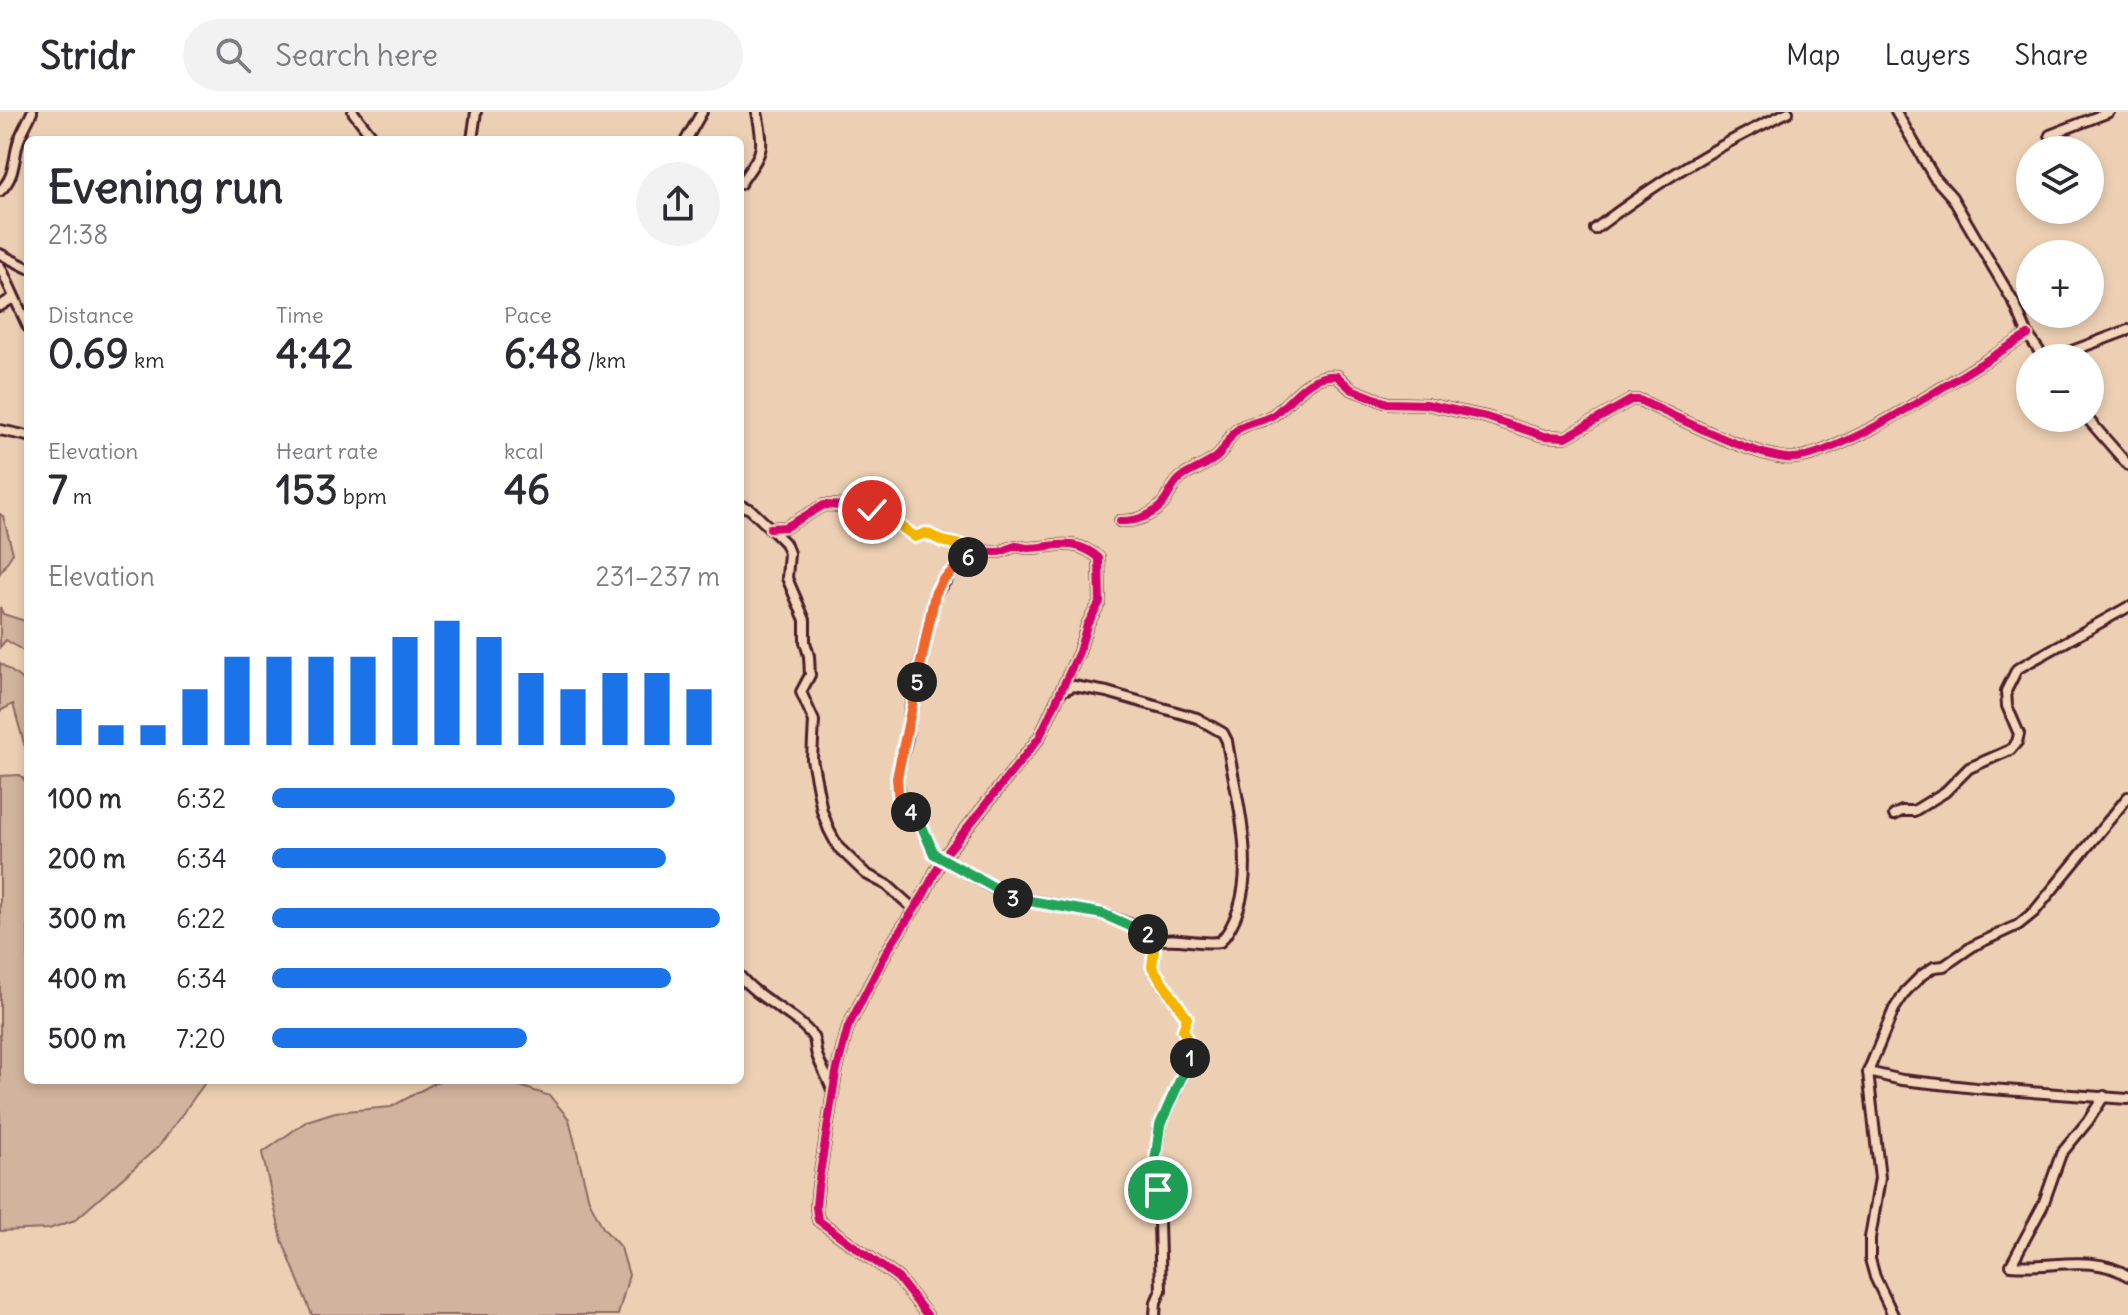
<!DOCTYPE html>
<meta charset="utf-8">
<style>
:root{--surface:#fff;--page:#f2f2f3;--text:#2b2b33;--muted:#7c7c81;--line:#e1e1e2;--accent:#1a73e8}
body{margin:0;font-family:Delius,sans-serif;background:var(--page);color:var(--text);height:100vh;display:flex;flex-direction:column;font-size:30px;white-space:nowrap}
*{box-sizing:border-box;margin:0}
p{font-size:26px;color:var(--muted)}
.icon{flex:none;width:44px;height:44px;fill:none;stroke:currentColor;stroke-width:2;stroke-linecap:round;stroke-linejoin:round}
.map{position:relative;flex:1;overflow:hidden}
.side{position:absolute;left:24px;top:24px;width:720px;height:948px;display:flex;flex-direction:column;background:var(--surface);border-radius:12px;box-shadow:0 4px 12px #0003}
.side>*{flex:none}
.buttons{position:absolute;left:2016px;top:24px;display:grid;gap:16px}
.buttons a{display:grid;place-items:center;width:88px;height:88px;border-radius:50%;background:var(--surface);box-shadow:0 4px 12px #0003;font-size:40px}
.pin{position:absolute;display:grid;place-items:center;width:68px;height:68px;color:#fff;margin:-34px;border:4px solid #fff;border-radius:50%;box-shadow:0 2px 8px #0007}
.km{position:absolute;width:40px;height:40px;margin:-20px;border-radius:50%;background:#222;color:#fff;font-size:22px;line-height:40px;text-align:center}
.round{display:grid;place-items:center;flex:none;width:84px;height:84px;border-radius:42px;background:var(--page)}
.head{display:flex;align-items:center;justify-content:space-between;height:136px;padding:0 24px}
h1{font-size:44px;font-weight:700;line-height:60px}
.figures{display:grid;grid-template-columns:repeat(3,1fr);gap:12px;height:136px;padding:8px 24px}
.figures div{display:grid;align-content:center}
.figures b{font-size:40px;font-weight:700}
.figures small{font-size:22px;font-weight:400}
.figures p{font-size:22px}
.chart{height:224px;padding:16px 24px}
.chart p{display:flex;justify-content:space-between}
.chart svg{width:100%;height:144px;margin-top:8px;stroke:var(--accent);stroke-width:6}
ul{padding:0 24px;list-style:none;font-size:26px}
li{display:grid;grid-template-columns:128px 96px 1fr;align-items:center;height:60px}
li i{height:20px;border-radius:10px;background:var(--accent)}
header{display:flex;align-items:center;gap:48px;box-sizing:border-box;height:112px;padding:0 40px;background:var(--surface);border-bottom:2px solid var(--line)}
header strong{font-size:38px}
nav{display:flex;gap:44px;margin-inline-start:auto;font-size:28px}
.search{width:560px;height:72px;background:var(--page);display:flex;align-items:center;gap:20px;box-sizing:border-box;padding:0 28px;border-radius:44px;color:var(--muted);font-size:30px}
.map>svg:first-child{display:block}
</style>
<header>
<strong>Stridr</strong>
<div class="search"><svg class="icon" aria-label="search" viewBox="0 0 24 24"><circle cx="10" cy="10" r="6"/><path d="M15 15l6 6"/></svg>Search here</div>
<nav><a>Map</a><a>Layers</a><a>Share</a></nav>
</header>
<div class="map">
<svg width="2128" height="1203" viewBox="0 0 2128 1203">
<rect width="100%" height="100%" fill="#edd0b4"/>
<filter id="ink" filterUnits="userSpaceOnUse"><feTurbulence type="fractalNoise" baseFrequency=".0125" numOctaves="2"/><feDisplacementMap in="SourceGraphic" scale="16" xChannelSelector="R" yChannelSelector="G"/><feConvolveMatrix kernelMatrix="1 2 1 2 8 2 1 2 1" color-interpolation-filters="sRGB"/></filter>
<g filter="url(#ink)">
<g fill="#d2b39d" stroke="#8e6964" stroke-width="2">
<polygon points="0,402 3,404 13,441 0,461"/>
<polygon points="0,495 3,502 28,510 28,542 6,528 0,535"/>
<polygon points="0,551 23,568 28,562 28,646 13,592 0,599"/>
<polygon points="20,663 28,672 28,968 207,968 159,1034 75,1108 49,1117 0,1119 0,664"/>
<polygon points="440,968 502,968 550,984 569,1007 589,1088 603,1116 621,1136 629,1163 618,1203 312,1203 282,1128 262,1041 307,1009 335,1000 391,995"/>
</g>
<g fill="none" stroke-linecap="round" stroke-linejoin="round">
<defs>
<g id="minor">
<polyline points="353,0 375,28"/>
<polyline points="1896,0 1934,65 1952,85 2014,191 2028,223 2044,246"/>
<polyline points="2050,23 2109,0"/>
<polyline points="472,28 476,0"/>
<polyline points="686,28 702,0"/>
<path d="M740 72C763 38 765 41 757 0"/>
<path d="M0 79C15 65 13 50 18 31 21 20 28 10 32 0"/>
<path d="M1595 117C1655 71 1720 32 1788 0"/>
<polyline points="0,142 28,156"/>
<polyline points="0,154 28,215"/>
<polyline points="0,194 13,186"/>
<polyline points="2053,246 2128,218"/>
<polyline points="2087,306 2128,353"/>
<polyline points="0,318 28,324"/>
<polyline points="740,393 750,397 770,416 785,431 789,441 787,466 805,508 805,530 809,544 810,563 801,580 814,609 812,647 822,699 829,718 838,735 866,762 887,773 914,797"/>
<path d="M1120 409C1136 410 1154 403 1164 390 1170 382 1173 371 1182 365 1192 358 1212 351 1219 343 1226 335 1228 325 1237 318 1248 309 1264 311 1276 301 1294 286 1310 261 1337 264L1351 277 1387 291 1426 292 1486 305 1544 324 1566 325 1631 288H1639C1678 305 1745 341 1786 346 1834 352 1980 250 2028 223"/>
<path d="M770 416 786 415 824 393 848 394 872 398 890 406 915 425 926 421C945 430 977 441 998 440 1004 440 1010 435 1016 434 1020 434 1024 436 1028 436 1057 435 1074 425 1099 446L1100 490 1087 513 1079 540 1039 626 942 747 924 782 887 839 848 915 836 961 818 1074 816 1095 818 1108 898 1166 927 1203"/>
<polyline points="978,437 958,453 935,482 910,598 907,625 897,666 900,684 899,692 917,703 934,742 1007,784 1103,802 1132,813 1148,822 1155,829 1152,855 1187,906 1183,918 1190,935 1190,948 1160,1013 1153,1065 1158,1078 1161,1178 1156,1190 1155,1203"/>
<path d="M1061 579 1074 574 1107 580 1197 606 1223 621 1227 629C1236 689 1266 778 1220 830 1196 833 1180 824 1155 829"/>
<polyline points="1894,703 1902,699 1914,699 1945,680 1969,656 2010,638 2017,630 2019,622 2007,594 2006,579 2017,557 2128,495"/>
<path d="M740 864C759 888 799 904 813 925 816 930 815 938 817 943 821 955 828 966 832 978"/>
<polyline points="1868,960 1902,968 1976,976 2128,987"/>
<path d="M2104 984 2088 1009 2061 1042 2043 1093 2011 1153C2049 1157 2093 1141 2128 1164"/>
<polyline points="1893,1203 1875,1165 1870,1147 1870,1126 1880,1066 1868,960 1894,897 1906,879 1922,863 1934,855 1944,854 1973,834 2018,813 2034,800 2128,685"/>
</g>
</defs>
<use href="#minor" stroke="#4a1f2b" stroke-width="14"/>
<use href="#minor" stroke="#f4d7ba" stroke-width="8"/>
<defs>
<g id="cycleway">
<path d="M1120 409C1136 410 1154 403 1164 390 1170 382 1173 371 1182 365 1192 358 1212 351 1219 343 1226 335 1228 325 1237 318 1248 309 1264 311 1276 301 1294 286 1310 261 1337 264L1351 277 1387 291 1426 292 1486 305 1544 324 1566 325 1631 288H1639C1678 305 1745 341 1786 346 1834 352 1980 250 2028 223"/>
<path d="M770 416 786 415 824 393 848 394 872 398 890 406 915 425 926 421C945 430 977 441 998 440 1004 440 1010 435 1016 434 1020 434 1024 436 1028 436 1057 435 1074 425 1099 446L1100 490 1087 513 1079 540 1039 626 942 747 924 782 887 839 848 915 836 961 818 1074 816 1095 818 1108 898 1166 927 1203"/>
</g>
</defs>
<use href="#cycleway" stroke="#f4d7ba" stroke-width="13"/>
<use href="#cycleway" stroke="#d6006c" stroke-width="8"/>
</g>
</g>
<g fill="none" stroke-linecap="round" stroke-linejoin="round" filter="url(#ink)">
<defs>
<polyline id="split-1" points="1158,1078 1153,1065 1160,1013 1190,946"/>
<polyline id="split-2" points="1148,822 1155,829 1152,855 1187,906 1183,918 1190,935 1190,946"/>
<polyline id="split-3" points="1013,786 1103,802 1148,822"/>
<polyline id="split-4" points="911,700 917,703 934,742 1013,786"/>
<polyline id="split-5" points="911,700 899,692 897,666 917,570"/>
<polyline id="split-6" points="917,570 935,482 942,469 968,445"/>
<polyline id="split-7" points="872,398 890,406 915,425 926,421 942,429 978,437 968,445"/>
</defs>
<use href="#split-1" stroke="#fff" stroke-width="16"/>
<use href="#split-2" stroke="#fff" stroke-width="16"/>
<use href="#split-3" stroke="#fff" stroke-width="16"/>
<use href="#split-4" stroke="#fff" stroke-width="16"/>
<use href="#split-5" stroke="#fff" stroke-width="16"/>
<use href="#split-6" stroke="#fff" stroke-width="16"/>
<use href="#split-7" stroke="#fff" stroke-width="16"/>
<use href="#split-1" stroke="#22a559" stroke-width="10"/>
<use href="#split-2" stroke="#f5b400" stroke-width="10"/>
<use href="#split-3" stroke="#22a559" stroke-width="10"/>
<use href="#split-4" stroke="#22a559" stroke-width="10"/>
<use href="#split-5" stroke="#f0652b" stroke-width="10"/>
<use href="#split-6" stroke="#f0652b" stroke-width="10"/>
<use href="#split-7" stroke="#f5b400" stroke-width="10"/>
</g>
</svg>
<div class="buttons">
<a><svg class="icon" aria-label="layers" viewBox="0 0 24 24"><path d="M12 4l9 5-9 5-9-5zM3 14l9 5 9-5"/></svg></a>
<a>+</a>
<a>−</a>
</div>
<div class="pin" style="left:1158px;top:1078px;background:#1e9e55"><svg class="icon" aria-label="arrive" viewBox="0 0 24 24"><path d="M6 21V4h12l-3 4 3 4H6"/></svg></div>
<div class="pin" style="left:872px;top:398px;background:#d93025"><svg class="icon" aria-label="check" viewBox="0 0 24 24"><path d="M5 12l5 5 9-10"/></svg></div>
<b class="km" style="left:1190px;top:946px">1</b>
<b class="km" style="left:1148px;top:822px">2</b>
<b class="km" style="left:1013px;top:786px">3</b>
<b class="km" style="left:911px;top:700px">4</b>
<b class="km" style="left:917px;top:570px">5</b>
<b class="km" style="left:968px;top:445px">6</b>
<section class="side">
<div class="head"><div><h1>Evening run</h1><p>21:38</p></div><a class="round"><svg class="icon" aria-label="share" viewBox="0 0 24 24"><path d="M12 15V3M7 8l5-5 5 5M5 13v7h14v-7"/></svg></a></div>
<div class="figures">
<div><p>Distance</p><b>0.69<small> km</small></b></div>
<div><p>Time</p><b>4:42</b></div>
<div><p>Pace</p><b>6:48<small> /km</small></b></div>
</div>
<div class="figures">
<div><p>Elevation</p><b>7<small> m</small></b></div>
<div><p>Heart rate</p><b>153<small> bpm</small></b></div>
<div><p>kcal</p><b>46</b></div>
</div>
<div class="chart"><p><span>Elevation</span>231–237 m</p>
<svg viewBox="0 0 160 44" preserveAspectRatio="none"><path d="M5 44V33M15 44V38M25 44V38M35 44V27M45 44V17M55 44V17M65 44V17M75 44V17M85 44V11M95 44V6M105 44V11M115 44V22M125 44V27M135 44V22M145 44V22M155 44V27"/></svg>
</div>
<ul>
<li><b>100 m</b>6:32<i style="width:90%"></i></li>
<li><b>200 m</b>6:34<i style="width:88%"></i></li>
<li><b>300 m</b>6:22<i style="width:100%"></i></li>
<li><b>400 m</b>6:34<i style="width:89%"></i></li>
<li><b>500 m</b>7:20<i style="width:57%"></i></li>
</ul>
</section>
</div>
